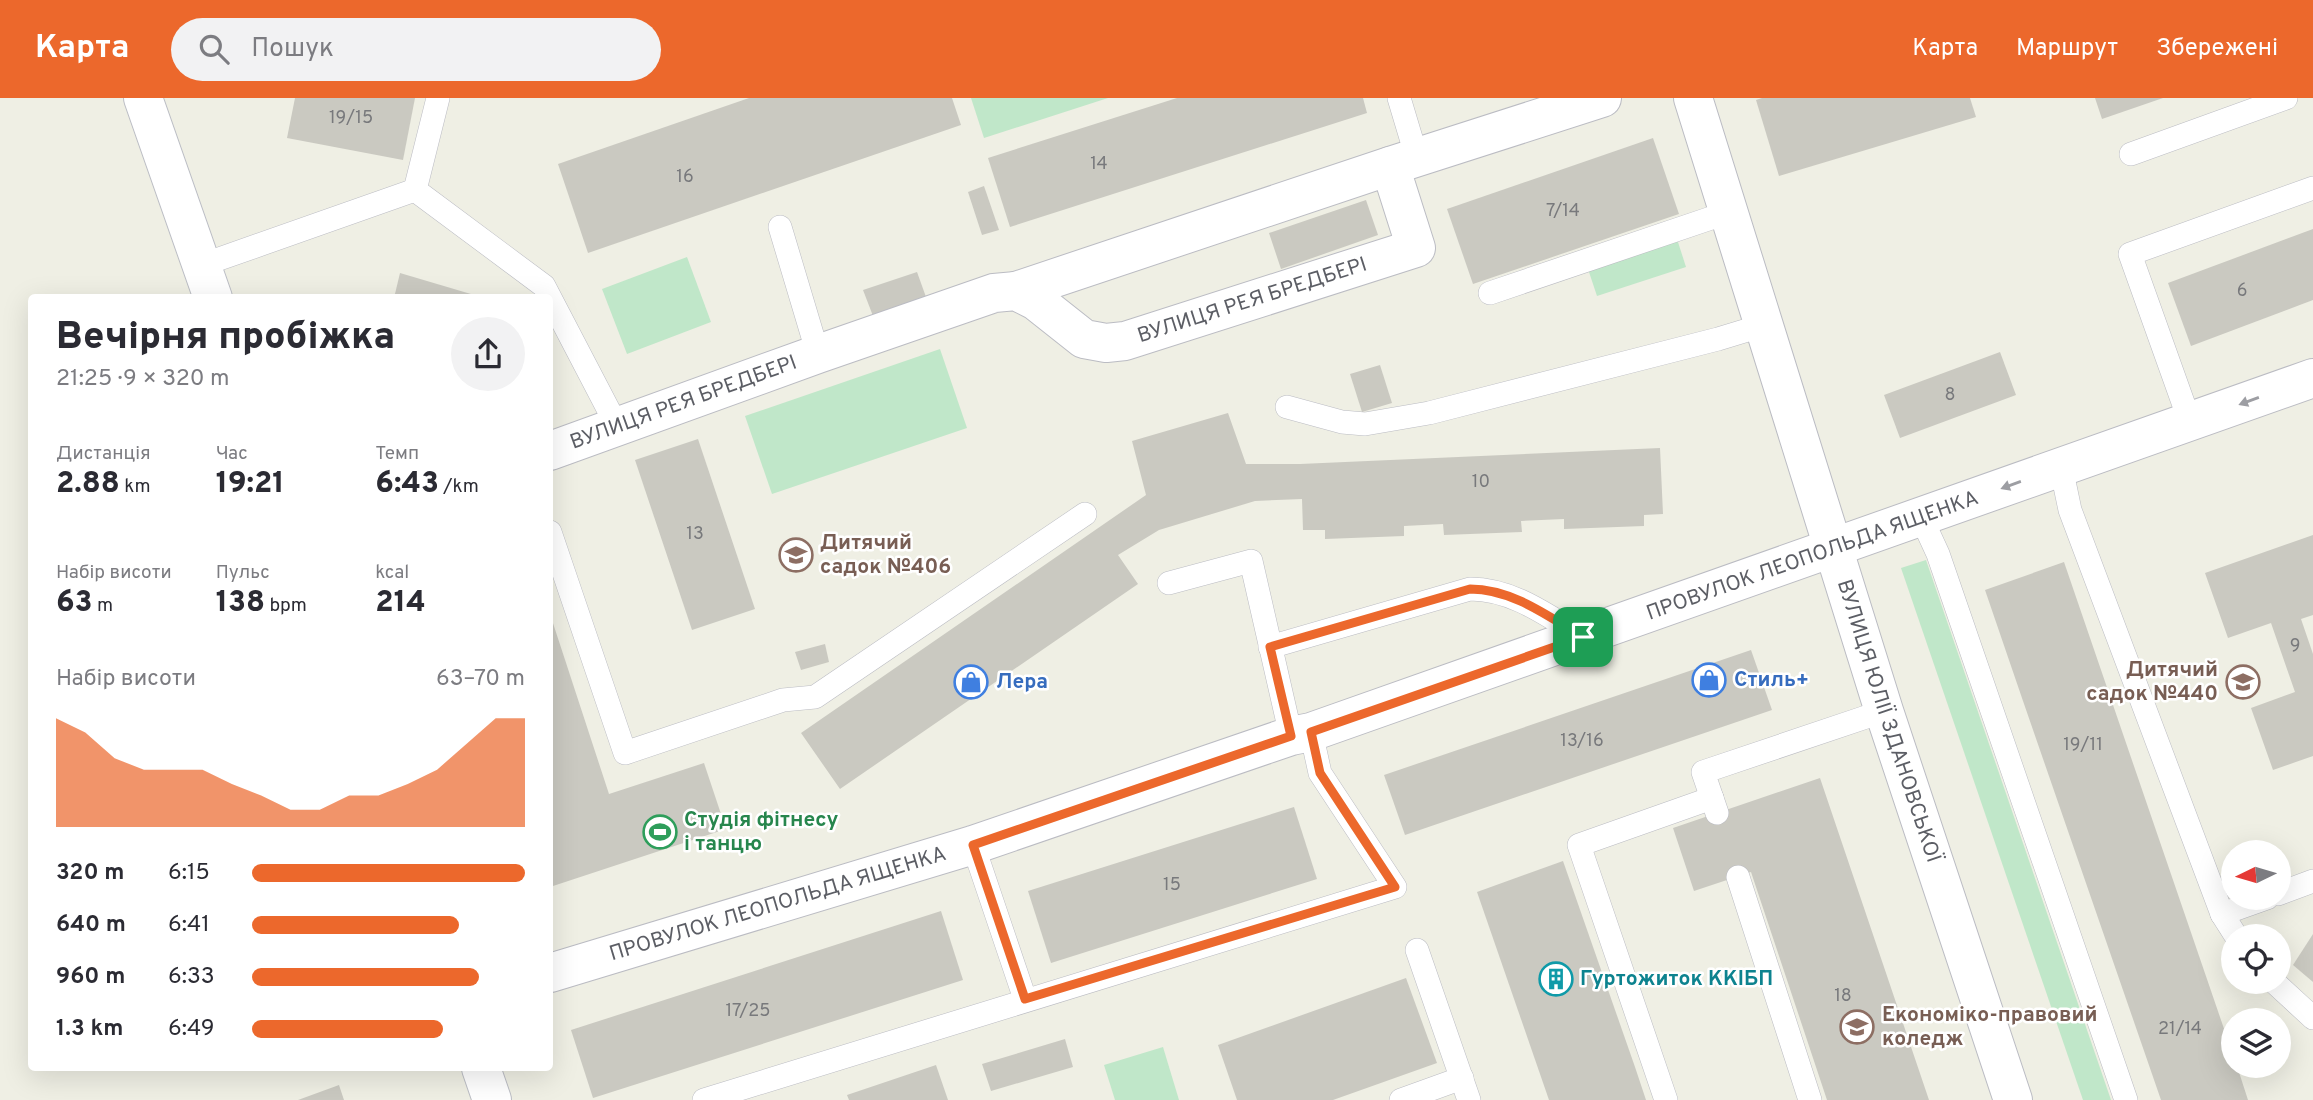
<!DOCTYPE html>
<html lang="uk">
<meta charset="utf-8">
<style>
:root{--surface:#fff;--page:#f2f2f3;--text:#2b2b33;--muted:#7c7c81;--accent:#ec682c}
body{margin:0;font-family:Overpass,sans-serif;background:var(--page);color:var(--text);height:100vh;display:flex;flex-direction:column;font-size:26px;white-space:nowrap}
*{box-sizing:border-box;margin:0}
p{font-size:23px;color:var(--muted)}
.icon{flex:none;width:38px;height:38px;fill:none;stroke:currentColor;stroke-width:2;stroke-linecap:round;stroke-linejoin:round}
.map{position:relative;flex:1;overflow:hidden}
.details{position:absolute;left:28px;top:196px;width:525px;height:777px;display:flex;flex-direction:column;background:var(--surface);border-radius:7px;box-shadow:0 7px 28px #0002}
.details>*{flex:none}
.needle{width:46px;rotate:265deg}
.fabs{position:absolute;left:2221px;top:742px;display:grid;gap:14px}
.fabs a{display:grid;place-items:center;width:70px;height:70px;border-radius:50%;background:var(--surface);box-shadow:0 7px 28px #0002;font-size:35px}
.pin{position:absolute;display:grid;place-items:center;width:60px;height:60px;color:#fff;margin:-30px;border-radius:14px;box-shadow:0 4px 10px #0006}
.round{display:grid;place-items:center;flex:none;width:74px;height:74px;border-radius:37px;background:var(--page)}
.headline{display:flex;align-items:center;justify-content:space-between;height:119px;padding:0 28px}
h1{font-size:38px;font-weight:800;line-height:52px}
.metrics{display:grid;grid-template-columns:repeat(3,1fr);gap:10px;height:119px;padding:7px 28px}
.metrics div{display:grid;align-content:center}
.metrics b{font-size:30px;font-weight:800}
.metrics small{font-size:19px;font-weight:400}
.metrics p{font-size:19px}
.chart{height:196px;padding:14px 28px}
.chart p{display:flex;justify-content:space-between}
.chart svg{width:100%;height:126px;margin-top:7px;fill:var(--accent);opacity:.7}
ul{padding:0 28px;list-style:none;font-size:23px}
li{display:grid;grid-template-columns:112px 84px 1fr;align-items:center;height:52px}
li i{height:18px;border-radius:9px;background:var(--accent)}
header{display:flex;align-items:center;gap:42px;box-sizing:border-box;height:98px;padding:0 35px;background:var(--accent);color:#fff}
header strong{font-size:33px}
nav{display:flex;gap:38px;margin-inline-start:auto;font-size:24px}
.search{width:490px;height:63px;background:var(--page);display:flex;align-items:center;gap:18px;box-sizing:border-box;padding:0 24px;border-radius:38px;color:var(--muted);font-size:26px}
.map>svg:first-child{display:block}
</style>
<header>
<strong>Карта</strong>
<div class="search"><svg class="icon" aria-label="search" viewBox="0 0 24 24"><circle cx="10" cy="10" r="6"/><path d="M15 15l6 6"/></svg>Пошук</div>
<nav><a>Карта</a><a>Маршрут</a><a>Збережені</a></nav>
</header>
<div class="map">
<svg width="2313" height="1002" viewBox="0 0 2313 1002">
<rect width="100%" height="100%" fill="#efefe4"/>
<g fill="#c0e7c9">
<polygon points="971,0 1108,0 984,40"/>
<polygon points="1677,141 1686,169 1597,198 1588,171"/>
<polygon points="687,159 711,224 627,256 602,191"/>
<polygon points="940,251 967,330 772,396 745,318"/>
<polygon points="1926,462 2111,1002 2083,1002 1901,470"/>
<polygon points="1163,949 1179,1002 1115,1002 1104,967"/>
</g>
<g fill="#cac9c1">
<polygon points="295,0 415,0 403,62 287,40"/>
<polygon points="749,0 952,0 961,27 588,155 558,66"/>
<polygon points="1177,0 1363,0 1367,15 1010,129 988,60"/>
<polygon points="1762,0 1970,0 1976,19 1779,78 1756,2"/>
<polygon points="2095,0 2163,0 2102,21"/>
<polygon points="1653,40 1679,116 1473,186 1447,111"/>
<polygon points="984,88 999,132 982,137 968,94"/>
<polygon points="1366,102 1378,137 1281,171 1269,135"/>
<polygon points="2313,131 2313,202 2191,248 2168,185"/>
<polygon points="917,174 926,199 873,218 863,192"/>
<polygon points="400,175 481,199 481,200 394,200"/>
<polygon points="2000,254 2016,297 1900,340 1884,297"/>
<polygon points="1380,267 1392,305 1362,314 1350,276"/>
<polygon points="1228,315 1246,366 1300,366 1660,350 1663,416 1644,417 1644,428 1564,431 1564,421 1521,423 1522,434 1444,437 1443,426 1404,428 1404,438 1325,441 1325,432 1303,432 1302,401 1255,403 1159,432 1118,457 1138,486 840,691 801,635 1146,397 1132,343"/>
<polygon points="698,341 755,511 692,532 635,362"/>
<polygon points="2313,437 2313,517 2301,521 2313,556 2313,658 2273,672 2251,610 2295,594 2271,525 2228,540 2205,475"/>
<polygon points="2064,464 2233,957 2233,968 2237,968 2248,1002 2161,1002 2023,603 1985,492"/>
<polygon points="550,516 609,696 704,665 726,731 550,789"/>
<polygon points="825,546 829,564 801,572 795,554"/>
<polygon points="1751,552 1772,612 1405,737 1384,677"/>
<polygon points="1820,680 1842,745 1929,1002 1827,1002 1751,774 1694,793 1673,730"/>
<polygon points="1294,709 1317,781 1051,865 1028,793"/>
<polygon points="1563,763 1635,969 1646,1002 1549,1002 1477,794"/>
<polygon points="941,813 963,882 593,1000 571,932"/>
<polygon points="2313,836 2313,884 2293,867"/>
<polygon points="1406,880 1437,965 1333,1002 1237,1002 1218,947"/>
<polygon points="1065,941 1073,969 991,993 982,966"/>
<polygon points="936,967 948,1002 849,1002 847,997"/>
<polygon points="339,987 344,1002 298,1002"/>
</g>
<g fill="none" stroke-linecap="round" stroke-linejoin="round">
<defs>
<g id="service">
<polyline points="1399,0 1417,60"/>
<polyline points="2131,56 2286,0"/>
<polyline points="415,92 438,0"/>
<polyline points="780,129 818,256"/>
<polyline points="202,167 415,92 544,188 617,328"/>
<polyline points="1490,195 1729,114"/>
<polyline points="1287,309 1342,324 1365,326 1429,315 1718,241 1764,227"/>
<polyline points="2190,324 2130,156 2313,90"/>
<polyline points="2061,369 2070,412 2222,816 2236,838"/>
<polyline points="1921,419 1938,456 2126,1002"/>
<polyline points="550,434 625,655 783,602 815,599 1085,416"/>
<polyline points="1169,485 1251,463 1291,638"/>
<path d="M1270 549 1470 491C1513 491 1548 518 1583 539"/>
<polyline points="1717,715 1703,674 1884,613"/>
<polyline points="973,747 1025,901"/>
<polyline points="1738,779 1810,1002"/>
<polyline points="2278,796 2313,783"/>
<polyline points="2222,816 2267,800"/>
<polyline points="1417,852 1469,1002"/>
<polyline points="2274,884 2313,920"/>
<polyline points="704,1002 1395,789 1320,675 1311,634"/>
<polyline points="1401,1002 1462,980"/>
<polyline points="1666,1002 1579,747 1712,700"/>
</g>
<g id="minor">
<path id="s1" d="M1693 0 1884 613 2013 1002"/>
<polyline points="1016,193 1390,68 1602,0"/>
<path id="s2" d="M550 353 818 256 994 195 1016 193 1036 203 1084 241 1106 245 1125 243 1416 150 1390 68"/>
<path id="s3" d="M550 875 973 747 1291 638 1311 634C1645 518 1979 399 2313 280"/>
</g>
<g id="secondary">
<polyline points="143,0 213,200"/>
<polyline points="481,970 492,1002"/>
</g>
</defs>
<use href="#service" stroke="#bbbcc3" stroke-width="24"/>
<use href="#minor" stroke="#bbbcc3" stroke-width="40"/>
<use href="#secondary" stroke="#bcbec5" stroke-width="40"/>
<use href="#service" stroke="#fff" stroke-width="23"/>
<use href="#minor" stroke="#fff" stroke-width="38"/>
<use href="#secondary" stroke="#fff" stroke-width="38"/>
</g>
<defs><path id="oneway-solid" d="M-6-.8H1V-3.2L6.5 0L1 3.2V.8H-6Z" transform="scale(1.75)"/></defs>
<g fill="#9d9ea3">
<use href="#oneway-solid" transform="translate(2249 303) rotate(160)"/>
<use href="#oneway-solid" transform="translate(2011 387) rotate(160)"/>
</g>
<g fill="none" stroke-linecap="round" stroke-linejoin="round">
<defs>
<path id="route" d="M1470 491C1512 491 1548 518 1583 539L1311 634 1320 675 1395 789 1025 901 973 747 1291 638 1270 549Z"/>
</defs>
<use href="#route" stroke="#fff" stroke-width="14"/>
<use href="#route" stroke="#ec682c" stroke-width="9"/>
</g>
<defs>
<symbol id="school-ring" viewBox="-11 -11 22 22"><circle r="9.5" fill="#fff" stroke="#8d6e63" stroke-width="1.5"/><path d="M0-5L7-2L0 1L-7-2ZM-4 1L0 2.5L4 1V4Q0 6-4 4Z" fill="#8d6e63"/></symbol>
<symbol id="shop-ring" viewBox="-11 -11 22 22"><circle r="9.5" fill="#fff" stroke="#3f7fe0" stroke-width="1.5"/><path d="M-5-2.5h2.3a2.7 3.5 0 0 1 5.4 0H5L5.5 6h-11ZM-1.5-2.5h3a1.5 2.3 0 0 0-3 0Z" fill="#3f7fe0"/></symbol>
<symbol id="stadium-ring" viewBox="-11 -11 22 22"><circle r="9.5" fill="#fff" stroke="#2e9e5b" stroke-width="1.5"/><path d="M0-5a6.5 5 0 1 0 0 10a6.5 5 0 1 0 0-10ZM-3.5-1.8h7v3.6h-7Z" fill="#2e9e5b"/></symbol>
<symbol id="building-ring" viewBox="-11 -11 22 22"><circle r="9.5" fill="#fff" stroke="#0f9aa8" stroke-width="1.5"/><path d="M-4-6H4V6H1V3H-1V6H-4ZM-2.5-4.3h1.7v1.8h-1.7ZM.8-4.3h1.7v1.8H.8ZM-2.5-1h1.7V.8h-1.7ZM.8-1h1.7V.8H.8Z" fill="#0f9aa8"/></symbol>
<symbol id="university-ring" viewBox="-11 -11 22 22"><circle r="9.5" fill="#fff" stroke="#8d6e63" stroke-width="1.5"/><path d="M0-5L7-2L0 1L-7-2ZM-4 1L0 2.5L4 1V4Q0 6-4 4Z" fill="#8d6e63"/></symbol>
</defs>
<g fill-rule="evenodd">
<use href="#school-ring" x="777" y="438" width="38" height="38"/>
<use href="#shop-ring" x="1690" y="563" width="38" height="38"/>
<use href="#shop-ring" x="952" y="565" width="38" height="38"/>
<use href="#school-ring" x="2224" y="565" width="38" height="38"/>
<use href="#stadium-ring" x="641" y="715" width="38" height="38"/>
<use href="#building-ring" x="1537" y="862" width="38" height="38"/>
<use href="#university-ring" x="1838" y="910" width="38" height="38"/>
</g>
<g text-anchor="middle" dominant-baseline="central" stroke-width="5" stroke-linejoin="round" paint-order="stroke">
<g font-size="18" fill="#78797c">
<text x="351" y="20">19/15</text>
<text x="1099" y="66">14</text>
<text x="685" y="79">16</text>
<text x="1563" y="113">7/14</text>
<text x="2242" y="193">6</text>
<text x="1950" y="297">8</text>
<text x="1481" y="384">10</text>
<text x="695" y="436">13</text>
<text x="2295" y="548">9</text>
<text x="1582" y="643">13/16</text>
<text x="2083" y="647">19/11</text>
<text x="1172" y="787">15</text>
<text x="1843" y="898">18</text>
<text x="748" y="913">17/25</text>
<text x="2180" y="931">21/14</text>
</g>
<g font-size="21" fill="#5c5e65" stroke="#fff">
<text stroke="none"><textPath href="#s2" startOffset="752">ВУЛИЦЯ РЕЯ БРЕДБЕРІ</textPath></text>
<text stroke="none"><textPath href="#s2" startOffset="142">ВУЛИЦЯ РЕЯ БРЕДБЕРІ</textPath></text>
<text stroke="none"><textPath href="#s3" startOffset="1330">ПРОВУЛОК ЛЕОПОЛЬДА ЯЩЕНКА</textPath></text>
<text stroke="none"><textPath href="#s1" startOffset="653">ВУЛИЦЯ ЮЛІЇ ЗДАНОВСЬКОЇ</textPath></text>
<text stroke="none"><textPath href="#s3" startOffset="238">ПРОВУЛОК ЛЕОПОЛЬДА ЯЩЕНКА</textPath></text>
</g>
<g font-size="21" font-weight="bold" fill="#785e54" stroke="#fff" text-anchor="start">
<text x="820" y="445">Дитячий<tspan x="820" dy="24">садок №406</tspan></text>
<text x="2218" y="572" text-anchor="end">Дитячий<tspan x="2218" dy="24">садок №440</tspan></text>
<text x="1882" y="917">Економіко-правовий<tspan x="1882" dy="24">коледж</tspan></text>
</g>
<g font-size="21" font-weight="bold" fill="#366cbe" stroke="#fff" text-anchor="start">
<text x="1734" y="582">Стиль+</text>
<text x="996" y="584">Лера</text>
</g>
<g font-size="21" font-weight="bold" fill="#27864d" stroke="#fff" text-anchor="start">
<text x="684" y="722">Студія фітнесу<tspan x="684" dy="24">і танцю</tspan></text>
</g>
<g font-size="21" font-weight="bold" fill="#0d838f" stroke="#fff" text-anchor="start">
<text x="1580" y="881">Гуртожиток ККІБП</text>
</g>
</g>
</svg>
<div class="fabs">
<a><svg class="needle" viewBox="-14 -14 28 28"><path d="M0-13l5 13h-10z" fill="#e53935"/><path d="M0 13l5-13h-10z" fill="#7c7c81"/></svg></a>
<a><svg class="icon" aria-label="locate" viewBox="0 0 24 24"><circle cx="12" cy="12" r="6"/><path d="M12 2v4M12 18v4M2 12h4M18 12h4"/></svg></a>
<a><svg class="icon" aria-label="layers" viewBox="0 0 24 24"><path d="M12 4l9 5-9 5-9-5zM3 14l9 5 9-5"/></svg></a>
</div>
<div class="pin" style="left:1583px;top:539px;background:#1e9e55"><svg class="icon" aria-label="arrive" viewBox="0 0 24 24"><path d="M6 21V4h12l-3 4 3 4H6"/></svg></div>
<section class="details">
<div class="headline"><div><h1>Вечірня пробіжка</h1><p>21:25 · 9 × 320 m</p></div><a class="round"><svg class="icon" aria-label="share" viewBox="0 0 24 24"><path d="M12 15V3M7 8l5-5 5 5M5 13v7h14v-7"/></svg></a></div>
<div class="metrics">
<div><p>Дистанція</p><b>2.88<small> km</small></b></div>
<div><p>Час</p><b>19:21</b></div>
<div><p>Темп</p><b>6:43<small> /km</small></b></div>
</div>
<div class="metrics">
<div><p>Набір висоти</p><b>63<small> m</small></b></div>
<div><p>Пульс</p><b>138<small> bpm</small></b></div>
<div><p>kcal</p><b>214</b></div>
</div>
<div class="chart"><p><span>Набір висоти</span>63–70 m</p>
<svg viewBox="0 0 160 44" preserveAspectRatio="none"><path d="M0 44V6L10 11L20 20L30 24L40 24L50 24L60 29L70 33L80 38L90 38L100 33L110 33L120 29L130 24L140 15L150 6L160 6V44z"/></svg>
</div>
<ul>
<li><b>320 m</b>6:15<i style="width:100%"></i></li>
<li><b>640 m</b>6:41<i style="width:76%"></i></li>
<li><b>960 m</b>6:33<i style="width:83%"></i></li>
<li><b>1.3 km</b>6:49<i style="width:70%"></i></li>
</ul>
</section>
</div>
